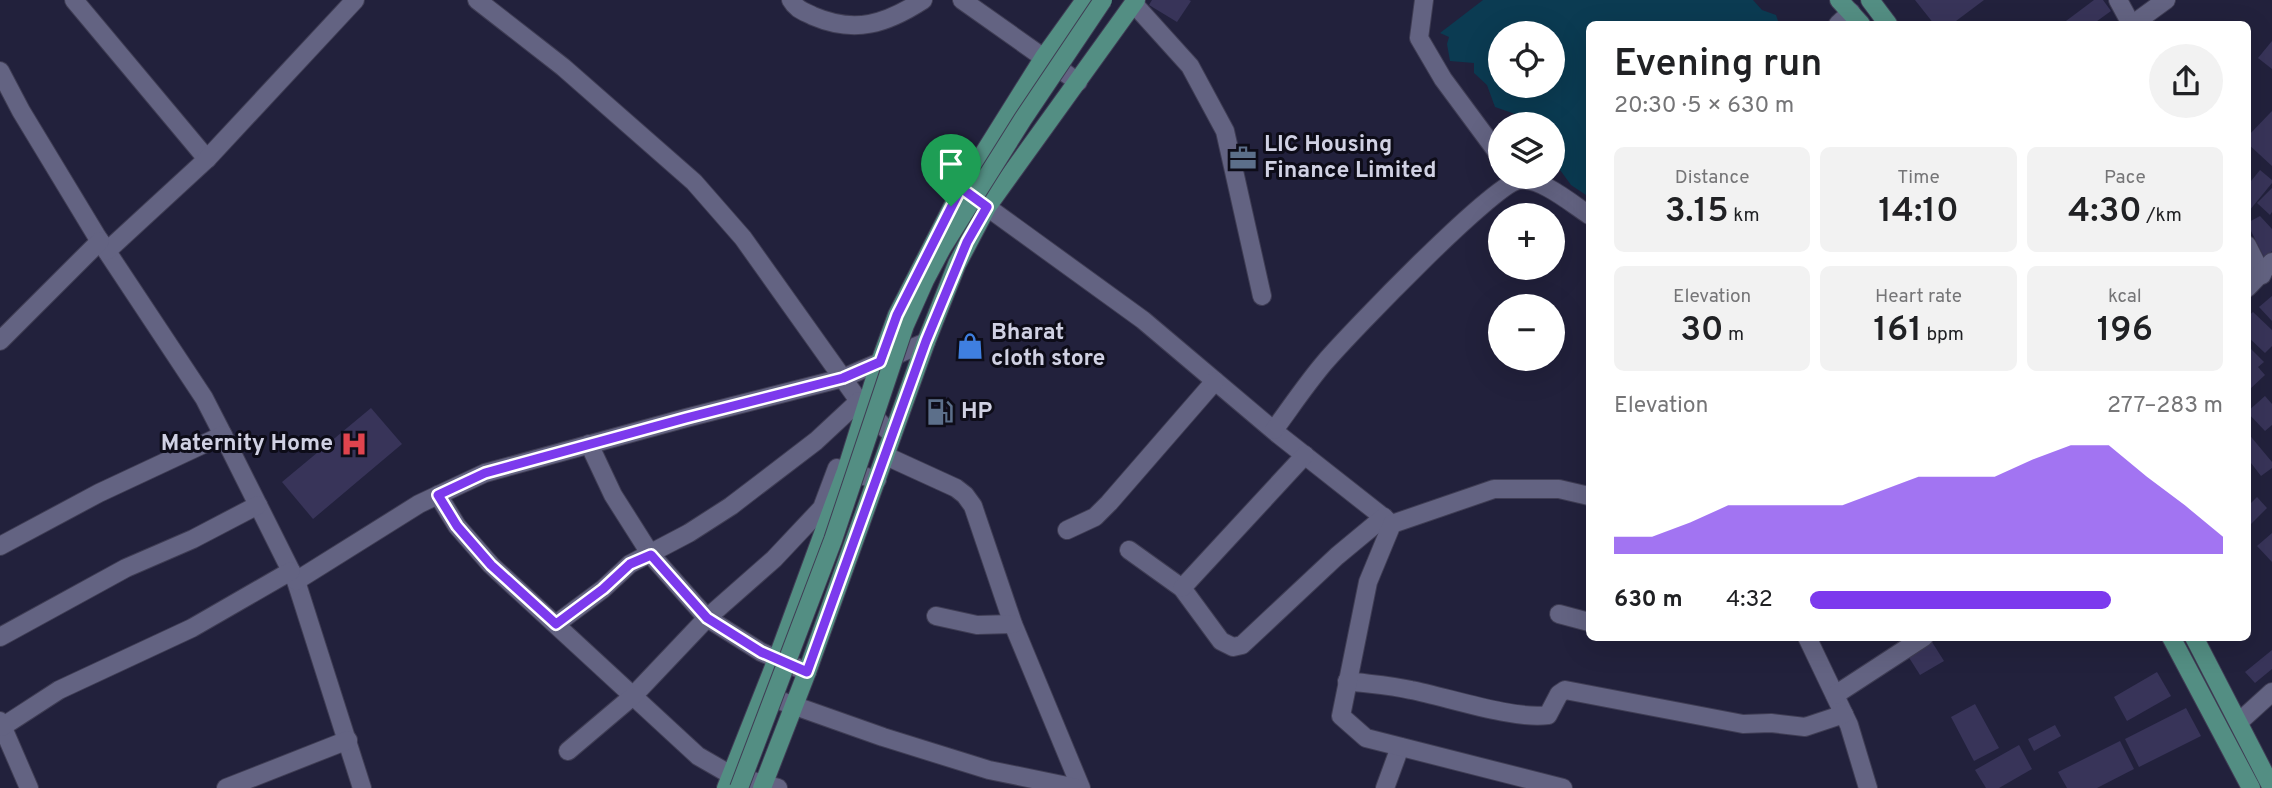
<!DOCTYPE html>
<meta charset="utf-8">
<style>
:root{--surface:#fff;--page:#f2f2f2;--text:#202124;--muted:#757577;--accent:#7c3aed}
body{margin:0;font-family:Overpass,sans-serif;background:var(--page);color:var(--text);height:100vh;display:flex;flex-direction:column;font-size:26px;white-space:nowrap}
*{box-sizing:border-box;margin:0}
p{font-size:23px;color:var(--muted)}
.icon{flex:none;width:38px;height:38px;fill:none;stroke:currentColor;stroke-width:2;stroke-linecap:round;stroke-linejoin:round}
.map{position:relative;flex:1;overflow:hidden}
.side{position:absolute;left:1586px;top:21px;width:665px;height:620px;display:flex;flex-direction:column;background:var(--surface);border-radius:10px;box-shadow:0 7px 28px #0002}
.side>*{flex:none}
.controls{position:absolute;left:1488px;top:21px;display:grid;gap:14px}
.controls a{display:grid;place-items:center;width:77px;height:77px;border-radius:50%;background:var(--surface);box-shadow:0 7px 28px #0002;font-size:35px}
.pin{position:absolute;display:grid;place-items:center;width:60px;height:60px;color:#fff;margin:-72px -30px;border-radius:50% 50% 50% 0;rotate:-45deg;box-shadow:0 0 7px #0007}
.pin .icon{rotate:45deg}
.round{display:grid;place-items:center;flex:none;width:74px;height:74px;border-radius:37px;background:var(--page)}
.overview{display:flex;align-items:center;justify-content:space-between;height:119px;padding:0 28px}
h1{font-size:38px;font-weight:600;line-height:52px}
.metrics{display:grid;grid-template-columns:repeat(3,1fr);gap:10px;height:119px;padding:7px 28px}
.metrics div{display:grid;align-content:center;border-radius:10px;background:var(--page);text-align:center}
.metrics b{font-size:35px;font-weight:600}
.metrics small{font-size:19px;font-weight:400}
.metrics p{font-size:19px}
.chart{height:196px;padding:14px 28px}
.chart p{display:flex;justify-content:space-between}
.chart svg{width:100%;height:126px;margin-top:7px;fill:var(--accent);opacity:.7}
ul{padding:0 28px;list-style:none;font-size:23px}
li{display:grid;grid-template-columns:112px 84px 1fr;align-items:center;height:52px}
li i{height:18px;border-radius:9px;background:var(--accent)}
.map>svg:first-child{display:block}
</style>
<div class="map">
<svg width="2272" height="788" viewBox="0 0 2272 788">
<rect width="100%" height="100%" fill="#22213c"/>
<path fill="#0b3b52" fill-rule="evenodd" d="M1483 0H1753L1762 10 1776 15 1779 24H1589V197L1571 185 1552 159V124H1520L1521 116 1495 107 1487 85 1474 73V63L1450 61 1447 44 1449 37 1440 33ZM1500 33H1552V86H1500Z"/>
<g fill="#383459">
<polygon points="1152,0 1189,0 1191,1 1177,22 1149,5"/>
<polygon points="1915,0 1984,0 1952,24 1934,24"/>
<polygon points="2094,0 2103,0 2111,11 2093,24 2062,24"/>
<polygon points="2272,41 2272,69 2258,58"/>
<polygon points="2272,111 2272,166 2247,143 2247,137"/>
<polygon points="2260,170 2272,180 2272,183 2249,211 2247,186"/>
<polygon points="2272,188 2272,212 2270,215 2257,203"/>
<polygon points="2260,216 2272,229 2272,251 2265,259 2247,223"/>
<polygon points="2272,296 2272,321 2259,307"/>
<polygon points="2253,312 2272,330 2272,346 2265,353 2247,336 2247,317"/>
<polygon points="2247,345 2264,362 2258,367 2265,375 2250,389 2247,386"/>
<polygon points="2265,396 2272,404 2272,425 2265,431 2247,412"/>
<polygon points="371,408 402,444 313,519 282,482"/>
<polygon points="2247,432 2272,462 2272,468 2261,476 2251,463 2247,465"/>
<polygon points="2257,497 2267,508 2247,528 2247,507"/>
<polygon points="2272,533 2272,562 2257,546"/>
<polygon points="1932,642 1944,661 1920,675 1908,656"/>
<polygon points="2272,650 2272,669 2255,683 2245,672"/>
<polygon points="2157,672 2171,696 2127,721 2114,697"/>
<polygon points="1975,704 1999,748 1974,761 1951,717"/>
<polygon points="2186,708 2201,736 2139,767 2125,739"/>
<polygon points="2055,725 2061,736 2034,751 2028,739"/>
<polygon points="2120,741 2134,769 2097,788 2067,788 2058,772"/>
<polygon points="2019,745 2032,769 1999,788 1986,788 1975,770"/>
</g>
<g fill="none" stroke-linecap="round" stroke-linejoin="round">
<defs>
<g id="minor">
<polyline points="74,0 207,159"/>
<polyline points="477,0 563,67 694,182 743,238 859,401 892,435"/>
<path d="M791 0C796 9 803 11 813 16 855 34 886 24 923 0"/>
<polyline points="962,0 1078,82"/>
<polyline points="1424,0 1419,38 1443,79 1500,156"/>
<polyline points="2118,0 2131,24"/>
<polyline points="1134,4 1190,66 1225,131 1262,296"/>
<polyline points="1838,24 1851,12"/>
<polyline points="2133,24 2166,0"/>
<polyline points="0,71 21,111 96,235 204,398 223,435 296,581 362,788"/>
<polyline points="976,199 1143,320 1279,435 1392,524"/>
<polyline points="2247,245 2262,275"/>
<polyline points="107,251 207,159 355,0"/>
<polyline points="2247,288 2272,262"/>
<polyline points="0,341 100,241"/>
<path d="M1274 430C1291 407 1307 383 1325 362 1350 333 1492 185 1519 180 1540 177 1571 203 1589 215"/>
<polyline points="589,444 613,495 651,555 707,618 761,652 807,672"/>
<polyline points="886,456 956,488 965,495 973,506 1013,624 1081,788"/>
<polyline points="438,495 457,526 491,565 698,756 731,775 778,788"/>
<polyline points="1067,530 1095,517 1109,503 1215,381"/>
<polyline points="0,546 99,493 223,435"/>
<polyline points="1129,550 1182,588 1221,641 1233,647 1242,645 1337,556 1384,517"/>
<polyline points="296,581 419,504 485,473 686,418 843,378 926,342"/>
<polyline points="1182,588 1305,455"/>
<polyline points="1559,614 1589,622"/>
<polyline points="936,616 977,625 1013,624"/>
<polyline points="556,624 603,589 630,564 689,533 731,506 816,441 859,401"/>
<polyline points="0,637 126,568 193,539 258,505"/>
<polyline points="1807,637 1849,725 1868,788"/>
<path d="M1347 681C1368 684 1390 685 1411 690 1447 697 1514 720 1548 715L1559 694 1565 690 1743 724 1771 723 1805 727 1844 714"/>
<polyline points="764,695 883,737 989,770 1077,788"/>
<polyline points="1835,695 1924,637"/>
<polyline points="0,721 29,788"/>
<polyline points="2239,722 2272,692"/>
<polyline points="2,727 59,690 192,628 291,571"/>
<polyline points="568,751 633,696 707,618 774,559 822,508 837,468 877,480"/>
<polyline points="226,788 348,740"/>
<polyline points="1385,788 1400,747"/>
<polyline points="1563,788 1366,738 1341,716 1368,582 1392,524 1494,489 1559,489 1589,496"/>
</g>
<g id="major">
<polyline points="1839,0 1861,24"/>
<polyline points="1870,0 1888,24"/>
<polyline points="2171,637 2251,788"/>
<polyline points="2194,637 2272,788"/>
<polyline points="726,788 777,659 846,471 880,362 897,315 962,188 1044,57 1085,0"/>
<polyline points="762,788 807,672 926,342 957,264 987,207 1136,0"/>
</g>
</defs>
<use href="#minor" stroke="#3f3d54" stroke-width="20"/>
<use href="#major" stroke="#3f3d54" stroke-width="20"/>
<use href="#minor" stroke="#636382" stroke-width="18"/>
<use href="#major" stroke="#538e83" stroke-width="18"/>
<defs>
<polyline id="major-bridge" points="739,788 833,540 905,325 925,280 942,248 1023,119 1103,0"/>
</defs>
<use href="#major-bridge" stroke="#3f3d54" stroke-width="20" stroke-linecap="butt"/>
<use href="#major-bridge" stroke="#538e83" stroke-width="18"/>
</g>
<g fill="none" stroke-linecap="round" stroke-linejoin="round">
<defs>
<polygon id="route" points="961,188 987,207 967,242 926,341 807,672 761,652 707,618 651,555 630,564 603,589 556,624 491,565 457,526 438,495 485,473 686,418 843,378 880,362 897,315"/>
</defs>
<use href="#route" stroke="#fff" stroke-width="14"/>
<use href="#route" stroke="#7c3aed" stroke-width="9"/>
</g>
<defs>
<symbol id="office-bare" viewBox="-9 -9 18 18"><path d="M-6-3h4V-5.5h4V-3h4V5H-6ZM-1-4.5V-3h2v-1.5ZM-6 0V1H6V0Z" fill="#5c6f8a" stroke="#0d0c18" stroke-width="2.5" paint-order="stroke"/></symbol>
<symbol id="shop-bare" viewBox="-9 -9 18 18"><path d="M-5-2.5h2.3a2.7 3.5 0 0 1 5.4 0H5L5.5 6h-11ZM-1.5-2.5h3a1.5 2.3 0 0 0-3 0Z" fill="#3f7fe0" stroke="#0d0c18" stroke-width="2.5" paint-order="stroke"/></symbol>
<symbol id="fuel-bare" viewBox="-9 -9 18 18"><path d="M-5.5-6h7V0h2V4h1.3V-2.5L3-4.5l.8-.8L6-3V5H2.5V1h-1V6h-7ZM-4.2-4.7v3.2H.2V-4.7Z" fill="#5c6f8a" stroke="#0d0c18" stroke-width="2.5" paint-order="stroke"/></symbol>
<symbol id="hospital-bare" viewBox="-9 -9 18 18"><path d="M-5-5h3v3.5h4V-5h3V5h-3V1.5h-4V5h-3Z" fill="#e0444e" stroke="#0d0c18" stroke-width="2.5" paint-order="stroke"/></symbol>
</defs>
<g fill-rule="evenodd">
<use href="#office-bare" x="1224" y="139" width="38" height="38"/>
<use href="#shop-bare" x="951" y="327" width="38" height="38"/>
<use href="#fuel-bare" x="921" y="393" width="38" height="38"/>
<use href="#hospital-bare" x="335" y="425" width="38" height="38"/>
</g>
<g text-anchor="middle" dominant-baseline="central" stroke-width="6" stroke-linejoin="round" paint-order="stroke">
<g font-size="23" font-weight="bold" fill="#d0d1e3" stroke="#0d0c18" text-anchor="start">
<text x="1264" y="145">LIC Housing<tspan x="1264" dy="26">Finance Limited</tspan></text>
<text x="991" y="333">Bharat<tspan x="991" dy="26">cloth store</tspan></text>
<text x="961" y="412">HP</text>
<text x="333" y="444" text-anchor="end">Maternity Home</text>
</g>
</g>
</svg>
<div class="controls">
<a><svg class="icon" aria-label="locate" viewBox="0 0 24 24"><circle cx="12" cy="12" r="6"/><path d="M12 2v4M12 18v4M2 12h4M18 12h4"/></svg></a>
<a><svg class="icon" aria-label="layers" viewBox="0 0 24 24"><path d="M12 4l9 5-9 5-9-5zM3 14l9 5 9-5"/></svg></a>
<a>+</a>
<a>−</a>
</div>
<div class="pin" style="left:951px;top:206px;background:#1e9e55"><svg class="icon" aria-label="arrive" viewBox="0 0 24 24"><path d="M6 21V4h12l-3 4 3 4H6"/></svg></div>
<section class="side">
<div class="overview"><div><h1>Evening run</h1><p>20:30 · 5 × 630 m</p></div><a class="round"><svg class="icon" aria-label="share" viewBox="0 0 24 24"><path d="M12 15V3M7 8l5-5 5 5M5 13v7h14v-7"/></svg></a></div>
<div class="metrics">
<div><p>Distance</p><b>3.15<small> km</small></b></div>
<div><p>Time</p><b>14:10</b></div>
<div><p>Pace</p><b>4:30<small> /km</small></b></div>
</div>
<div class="metrics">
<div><p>Elevation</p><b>30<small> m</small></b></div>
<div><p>Heart rate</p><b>161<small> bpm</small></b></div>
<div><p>kcal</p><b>196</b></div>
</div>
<div class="chart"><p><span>Elevation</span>277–283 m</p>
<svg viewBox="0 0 160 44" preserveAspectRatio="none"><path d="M0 44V38L10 38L20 33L30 27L40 27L50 27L60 27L70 22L80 17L90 17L100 17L110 11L120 6L130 6L140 17L150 27L160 38V44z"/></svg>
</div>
<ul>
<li><b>630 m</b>4:32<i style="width:73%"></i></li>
</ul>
</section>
</div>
